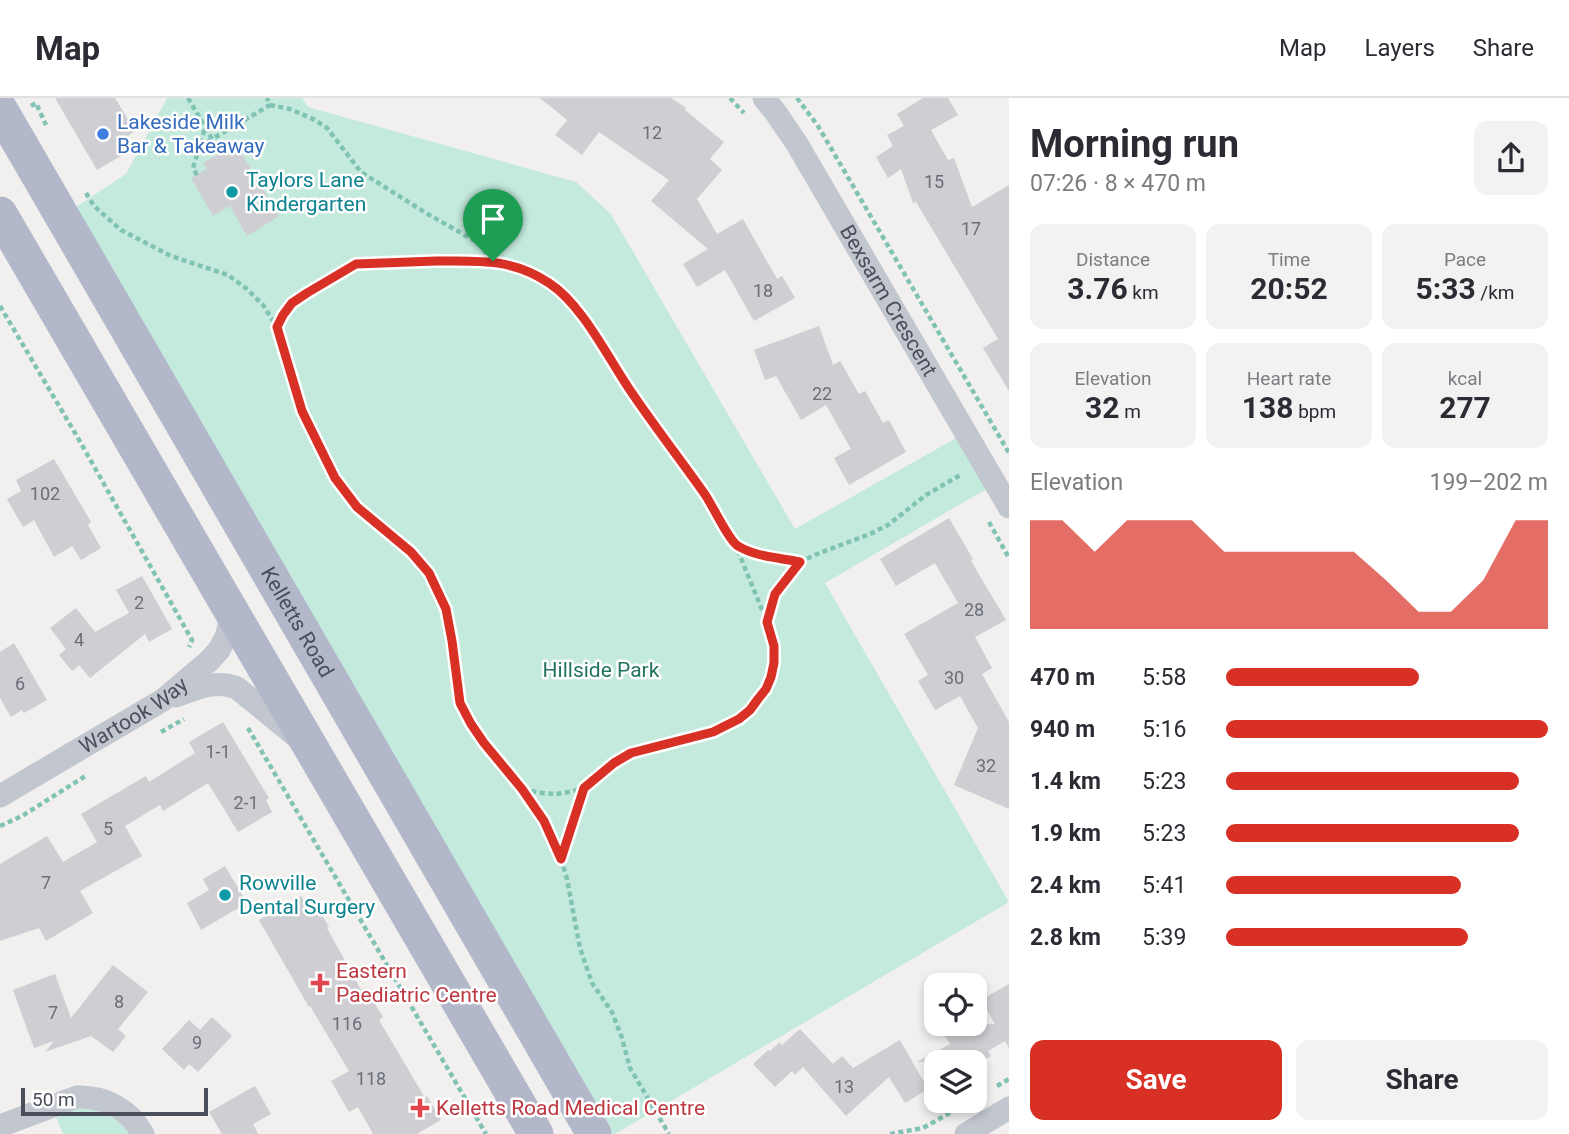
<!DOCTYPE html>
<meta charset="utf-8">
<style>
:root{--surface:#fff;--page:#f2f2f3;--text:#2b2b33;--muted:#7c7c81;--line:#e1e1e2;--accent:#d93025}
body{margin:0;font-family:Roboto,sans-serif;background:var(--page);color:var(--text);height:100vh;display:flex;flex-direction:column;font-size:26px;white-space:nowrap}
*{box-sizing:border-box;margin:0}
p{font-size:23px;color:var(--muted)}
.icon{flex:none;width:38px;height:38px;fill:none;stroke:currentColor;stroke-width:2;stroke-linecap:round;stroke-linejoin:round}
.map{position:relative;flex:1;overflow:hidden}
.panel{display:flex;flex-direction:column;background:var(--surface);width:560px}
.panel>*{flex:none}
.buttons{position:absolute;left:924px;top:875px;display:grid;gap:14px}
.buttons a{display:grid;place-items:center;width:63px;height:63px;border-radius:14px;background:var(--surface);box-shadow:0 4px 10px #0003;font-size:35px}
.scale{position:absolute;left:21px;bottom:18px;width:187px;box-sizing:border-box;padding-left:7px;border:4px solid #4a4e5a;border-top:0;font-size:19px;line-height:24px;white-space:nowrap;color:#4a4e5a;-webkit-text-stroke:5px #fff;paint-order:stroke}
.pin{position:absolute;display:grid;place-items:center;width:60px;height:60px;color:#fff;margin:-72px -30px;border-radius:50% 50% 50% 0;rotate:-45deg;box-shadow:0 0 7px #0007}
.pin .icon{rotate:45deg}
.round{display:grid;place-items:center;flex:none;width:74px;height:74px;border-radius:14px;background:var(--page)}
.head{display:flex;align-items:center;justify-content:space-between;height:119px;padding:0 21px}
h1{font-size:38px;font-weight:700;line-height:52px}
.figures{display:grid;grid-template-columns:repeat(3,1fr);gap:10px;height:119px;padding:7px 21px}
.figures div{display:grid;align-content:center;border-radius:14px;background:var(--page);text-align:center}
.figures b{font-size:30px;font-weight:700}
.figures small{font-size:19px;font-weight:400}
.figures p{font-size:19px}
.chart{height:196px;padding:14px 21px}
.chart p{display:flex;justify-content:space-between}
.chart svg{width:100%;height:126px;margin-top:7px;fill:var(--accent);opacity:.7}
.primary-button{display:flex;gap:14px;margin-top:auto;padding:14px 21px}
.primary-button a{flex:1;height:80px;border-radius:14px;background:var(--accent);color:#fff;font-size:28px;font-weight:700;line-height:80px;text-align:center}
.primary-button a+a{background:var(--page);color:var(--text)}
ul{padding:0 21px;list-style:none;font-size:23px}
li{display:grid;grid-template-columns:112px 84px 1fr;align-items:center;height:52px}
li i{height:18px;border-radius:9px;background:var(--accent)}
header{display:flex;align-items:center;gap:42px;box-sizing:border-box;height:98px;padding:0 35px;background:var(--surface);border-bottom:2px solid var(--line)}
header strong{font-size:33px}
nav{display:flex;gap:38px;margin-inline-start:auto;font-size:24px}
main{display:flex;flex:1;min-height:0}
.map>svg:first-child{display:block}
</style>
<header>
<strong>Map</strong>
<nav><a>Map</a><a>Layers</a><a>Share</a></nav>
</header>
<main>
<div class="map">
<svg width="1009" height="1036" viewBox="0 0 1009 1036">
<rect width="100%" height="100%" fill="#f1f0ef"/>
<g fill="#c3eadc">
<polygon points="167,0 302,0 308,9 576,84 611,116 795,431 965,335 995,386 825,485 1009,804 615,1036 594,1036 62,118 126,76"/>
<path d="M84 1010C105 1012 117 1021 131 1036H63L55 1016Z"/>
</g>
<g fill="#ceced3">
<polygon points="55,0 115,0 135,33 126,39 133,51 97,72"/>
<polygon points="540,0 671,0 686,10 685,12 724,44 710,61 722,72 697,101 717,136 743,121 777,181 782,178 795,200 754,223 725,172 697,189 683,166 708,151 651,103 669,82 599,34 582,57 555,37 567,22"/>
<polygon points="923,0 948,0 958,17 931,32 948,62 954,60 972,109 1009,87 1009,293 983,250 998,241 916,104 913,105 901,71 888,80 876,59 893,48 887,37 904,28 897,16"/>
<polygon points="236,46 279,118 247,138 230,108 213,118 191,80 207,71 203,65"/>
<polygon points="819,228 833,267 840,263 859,296 865,293 883,325 889,322 906,354 849,387 834,360 851,351 826,307 801,322 776,278 765,282 754,252"/>
<polygon points="54,361 91,424 88,427 101,450 81,462 72,448 54,459 34,422 23,429 7,401 21,393 16,382"/>
<polygon points="949,420 973,461 971,463 1006,522 975,539 992,570 982,576 1009,624 1009,711 954,687 978,630 960,598 935,612 918,583 928,577 904,536 958,505 935,465 896,488 880,461"/>
<polygon points="142,478 172,531 149,544 145,536 90,580 79,567 72,573 59,557 66,551 50,530 76,510 95,534 129,515 116,492"/>
<polygon points="14,545 47,602 24,615 22,612 11,619 0,600 0,554"/>
<polygon points="223,624 269,700 266,702 272,714 238,734 208,685 163,713 160,707 125,728 142,758 80,793 93,815 46,843 39,830 0,843 0,766 47,738 63,764 97,744 81,716 146,678 149,684 195,655 189,644"/>
<polygon points="225,768 247,805 201,832 187,805 209,792 203,781"/>
<polygon points="301,798 311,814 318,810 329,829 327,830 361,892 365,890 383,919 379,922 425,1000 427,998 441,1022 417,1036 373,1036 358,1009 349,1014 331,983 349,973 310,908 309,909 259,822"/>
<polygon points="113,867 148,894 118,931 126,938 113,954 91,938 45,954 54,943 34,950 13,892 55,876 71,920"/>
<polygon points="1009,886 1009,950 1005,943 988,953 991,958 980,964 917,964 950,946 938,926 995,926 981,902"/>
<polygon points="212,919 232,938 198,974 189,966 184,972 162,951 189,922 200,932"/>
<polygon points="800,931 833,966 842,958 853,970 900,942 928,991 905,1005 889,979 846,1018 803,969 795,977 792,973 775,989 753,966 768,952 770,953 780,944 782,947"/>
<polygon points="255,988 271,1016 253,1026 258,1036 222,1036 209,1014"/>
</g>
<g fill="none" stroke-linecap="round" stroke-linejoin="round">
<g stroke="#80c3b4" stroke-width="4.5" stroke-dasharray="5 3.5" stroke-linecap="butt">
<polyline points="188,0 212,41 270,7 267,0"/>
<polyline points="730,0 744,15"/>
<polyline points="797,0 818,28 1009,355"/>
<polyline points="270,7 290,11 313,21 327,30 361,74 426,115 477,144 493,163"/>
<polyline points="31,8 36,5 46,27"/>
<polyline points="199,49 212,41"/>
<polyline points="197,77 193,70 205,30"/>
<polyline points="86,95 94,108 121,132 171,158 228,177 247,191 263,207 277,229 307,323 335,380 357,409 368,420 402,445 421,463 435,486 446,511 452,543 460,605 471,626 484,645 522,691 544,723 561,761 567,781 580,850 592,885 612,914 622,940 630,970 669,1036"/>
<polyline points="0,208 78,340 192,542 189,549"/>
<polyline points="277,229 283,217 293,205 307,195 356,166 372,165 493,163 512,168 549,185 564,197 578,214 663,341 705,396 736,448 767,524 774,548 774,565 771,579 766,591 749,612 739,621 705,637 651,649 631,655 622,659 584,690 561,760"/>
<polyline points="989,424 1009,460"/>
<polyline points="736,448 759,455 800,464"/>
<polyline points="767,523 775,496 800,464 817,456 870,436 888,427 926,397 962,376"/>
<polyline points="248,630 486,1036"/>
<polyline points="161,634 184,621"/>
<path d="M523 691C548 697 558 698 583 690"/>
<polyline points="0,728 22,718 87,677"/>
<polyline points="997,988 1009,981"/>
<polyline points="890,1036 923,1030 957,1011"/>
</g>
<g stroke="#c2c6cf" stroke-width="23">
<path id="s1" d="M764 0 776 15 797 46 1009 409"/>
<path d="M176 598C196 591 217 581 237 590L297 639"/>
<path id="s2" d="M0 698 163 602 209 563 219 552 226 539 229 528V509"/>
<path d="M0 1028 77 999C105 998 129 1011 143 1036"/>
<polyline points="966,1036 1009,1010"/>
</g>
<g stroke="#b2b8ca" stroke-width="35">
<path id="s3" d="M0 11 594 1036"/>
<polyline points="0,116 536,1036"/>
</g>
</g>
<g fill="none" stroke-linecap="round" stroke-linejoin="round">
<defs>
<path id="route" d="M436 163C478 163 512 160 549 185 583 207 609 262 632 295 655 329 680 361 704 395 712 406 729 443 738 448 756 459 781 460 800 464L775 496 767 524 774 548V565L771 579 766 591 758 601 750 612 739 621 713 634 631 655 614 665 584 690 561 761 544 723 522 691 484 645 471 626 460 605 452 543 446 511 429 475 411 454 357 409 335 380 302 313 277 229 283 217 292 205 307 195 356 166Z"/>
</defs>
<use href="#route" stroke="#fff" stroke-width="14"/>
<use href="#route" stroke="#d93025" stroke-width="9"/>
</g>
<circle fill="#3f7fe0" stroke="#fff" stroke-width="2.5" cx="103" cy="36" r="7"/>
<g fill="#0f9aa8" stroke="#fff" stroke-width="2.5">
<circle cx="232" cy="94" r="7"/>
<circle cx="225" cy="797" r="7"/>
</g>
<g fill="#e0444e" stroke="#fff" stroke-width="2.5">
<path d="M316.5 874.5h7v7h7v7h-7v7h-7v-7h-7v-7h7z"/>
<path d="M416.5 999.5h7v7h7v7h-7v7h-7v-7h-7v-7h7z"/>
</g>
<g text-anchor="middle" dominant-baseline="central" stroke-width="5" stroke-linejoin="round" paint-order="stroke">
<g font-size="18" fill="#6b6e78">
<text x="652" y="34">12</text>
<text x="934" y="83">15</text>
<text x="971" y="130">17</text>
<text x="763" y="192">18</text>
<text x="822" y="295">22</text>
<text x="45" y="395">102</text>
<text x="139" y="504">2</text>
<text x="974" y="511">28</text>
<text x="79" y="541">4</text>
<text x="954" y="579">30</text>
<text x="20" y="585">6</text>
<text x="218" y="653">1-1</text>
<text x="986" y="667">32</text>
<text x="246" y="704">2-1</text>
<text x="108" y="730">5</text>
<text x="46" y="784">7</text>
<text x="119" y="903">8</text>
<text x="53" y="914">7</text>
<text x="347" y="925">116</text>
<text x="197" y="944">9</text>
<text x="371" y="980">118</text>
<text x="844" y="988">13</text>
</g>
<g font-size="21" fill="#366cbe" stroke="#fff" text-anchor="start">
<text x="117" y="24">Lakeside Milk<tspan x="117" dy="24">Bar &amp; Takeaway</tspan></text>
</g>
<g font-size="21" fill="#0d838f" stroke="#fff" text-anchor="start">
<text x="246" y="82">Taylors Lane<tspan x="246" dy="24">Kindergarten</tspan></text>
<text x="239" y="785">Rowville<tspan x="239" dy="24">Dental Surgery</tspan></text>
</g>
<g font-size="21" fill="#4a4e5a" stroke="#fff">
<text stroke="none"><textPath href="#s1" startOffset="238">Bexsarm Crescent</textPath></text>
<text stroke="none"><textPath href="#s3" startOffset="593">Kelletts Road</textPath></text>
<text stroke="none"><textPath href="#s2" startOffset="156">Wartook Way</textPath></text>
</g>
<g font-size="21" fill="#237361" stroke="#fff">
<text x="601" y="572">Hillside Park</text>
</g>
<g font-size="21" fill="#be3a42" stroke="#fff" text-anchor="start">
<text x="336" y="873">Eastern<tspan x="336" dy="24">Paediatric Centre</tspan></text>
<text x="436" y="1010">Kelletts Road Medical Centre</text>
</g>
</g>
</svg>
<div class="buttons">
<a><svg class="icon" aria-label="locate" viewBox="0 0 24 24"><circle cx="12" cy="12" r="6"/><path d="M12 2v4M12 18v4M2 12h4M18 12h4"/></svg></a>
<a><svg class="icon" aria-label="layers" viewBox="0 0 24 24"><path d="M12 4l9 5-9 5-9-5zM3 14l9 5 9-5"/></svg></a>
</div>
<div class="scale">50 m</div>
<div class="pin" style="left:493px;top:163px;background:#1e9e55"><svg class="icon" aria-label="arrive" viewBox="0 0 24 24"><path d="M6 21V4h12l-3 4 3 4H6"/></svg></div>
</div>
<section class="panel">
<div class="head"><div><h1>Morning run</h1><p>07:26 · 8 × 470 m</p></div><a class="round"><svg class="icon" aria-label="share" viewBox="0 0 24 24"><path d="M12 15V3M7 8l5-5 5 5M5 13v7h14v-7"/></svg></a></div>
<div class="figures">
<div><p>Distance</p><b>3.76<small> km</small></b></div>
<div><p>Time</p><b>20:52</b></div>
<div><p>Pace</p><b>5:33<small> /km</small></b></div>
</div>
<div class="figures">
<div><p>Elevation</p><b>32<small> m</small></b></div>
<div><p>Heart rate</p><b>138<small> bpm</small></b></div>
<div><p>kcal</p><b>277</b></div>
</div>
<div class="chart"><p><span>Elevation</span>199–202 m</p>
<svg viewBox="0 0 160 44" preserveAspectRatio="none"><path d="M0 44V6L10 6L20 17L30 6L40 6L50 6L60 17L70 17L80 17L90 17L100 17L110 27L120 38L130 38L140 27L150 6L160 6V44z"/></svg>
</div>
<ul>
<li><b>470 m</b>5:58<i style="width:60%"></i></li>
<li><b>940 m</b>5:16<i style="width:100%"></i></li>
<li><b>1.4 km</b>5:23<i style="width:91%"></i></li>
<li><b>1.9 km</b>5:23<i style="width:91%"></i></li>
<li><b>2.4 km</b>5:41<i style="width:73%"></i></li>
<li><b>2.8 km</b>5:39<i style="width:75%"></i></li>
</ul>
<div class="primary-button"><a>Save</a><a>Share</a></div>
</section>
</main>
